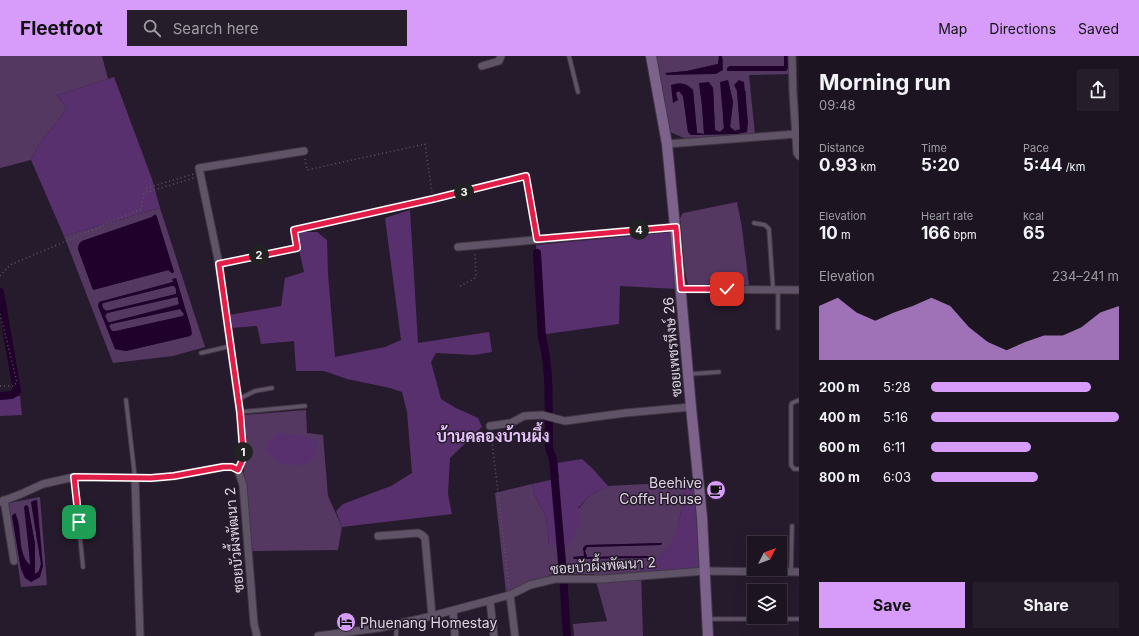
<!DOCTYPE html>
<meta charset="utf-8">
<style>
:root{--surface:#1c1421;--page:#251d2a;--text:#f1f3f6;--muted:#a09ea5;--line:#3a333f;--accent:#d79bf9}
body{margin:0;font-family:Inter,Sarabun,sans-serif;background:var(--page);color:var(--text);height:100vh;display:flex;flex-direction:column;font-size:15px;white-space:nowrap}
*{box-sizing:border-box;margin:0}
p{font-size:13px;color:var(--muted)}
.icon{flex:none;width:22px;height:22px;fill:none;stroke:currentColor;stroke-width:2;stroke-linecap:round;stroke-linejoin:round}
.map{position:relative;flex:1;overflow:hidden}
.sheet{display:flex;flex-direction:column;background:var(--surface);width:340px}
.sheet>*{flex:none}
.needle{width:26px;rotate:48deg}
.controls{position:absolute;left:747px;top:480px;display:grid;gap:8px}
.controls a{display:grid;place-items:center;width:40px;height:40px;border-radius:0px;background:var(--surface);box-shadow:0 4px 16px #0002,0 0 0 1px var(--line);font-size:20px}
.pin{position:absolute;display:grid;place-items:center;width:34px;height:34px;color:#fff;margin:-17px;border-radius:8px;box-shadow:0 2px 6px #0006}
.km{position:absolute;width:20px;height:20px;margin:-10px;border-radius:50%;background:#222;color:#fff;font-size:11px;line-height:20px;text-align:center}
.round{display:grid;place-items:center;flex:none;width:42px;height:42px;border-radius:0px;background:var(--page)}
.summary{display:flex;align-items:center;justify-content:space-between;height:68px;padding:0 20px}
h1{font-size:22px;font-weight:700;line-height:30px}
.metrics{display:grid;grid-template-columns:repeat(3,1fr);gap:6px;height:68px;padding:4px 20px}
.metrics div{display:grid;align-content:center}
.metrics b{font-size:17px;font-weight:700}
.metrics small{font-size:11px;font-weight:400}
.metrics p{font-size:11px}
.chart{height:112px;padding:8px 20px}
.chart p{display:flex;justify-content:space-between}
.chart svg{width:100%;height:72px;margin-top:4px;fill:var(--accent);opacity:.7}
.primary-button{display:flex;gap:8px;margin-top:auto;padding:8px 20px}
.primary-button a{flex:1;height:46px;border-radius:0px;background:var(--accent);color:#111;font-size:16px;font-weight:700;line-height:46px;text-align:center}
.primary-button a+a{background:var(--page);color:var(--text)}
ul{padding:0 20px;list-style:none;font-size:13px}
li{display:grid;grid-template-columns:64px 48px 1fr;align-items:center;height:30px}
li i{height:10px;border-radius:5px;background:var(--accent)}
header{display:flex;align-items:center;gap:24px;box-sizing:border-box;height:56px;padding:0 20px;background:var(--accent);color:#111}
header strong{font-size:19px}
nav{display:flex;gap:22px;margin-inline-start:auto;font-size:14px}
.search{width:280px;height:36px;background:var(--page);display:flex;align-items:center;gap:10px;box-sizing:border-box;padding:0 14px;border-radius:0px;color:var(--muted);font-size:15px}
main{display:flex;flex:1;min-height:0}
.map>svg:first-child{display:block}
</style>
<header>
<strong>Fleetfoot</strong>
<div class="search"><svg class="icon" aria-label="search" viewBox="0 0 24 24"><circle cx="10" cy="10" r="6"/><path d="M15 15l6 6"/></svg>Search here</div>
<nav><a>Map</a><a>Directions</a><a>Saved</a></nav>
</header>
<main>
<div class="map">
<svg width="799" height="580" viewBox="0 0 799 580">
<rect width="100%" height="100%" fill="#261b2c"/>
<g fill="#543862" fill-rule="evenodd">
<polygon points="0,0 102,0 108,23 57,39 67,53 39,88 31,104 0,112"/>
<path d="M653 0H719L718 8 687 15 666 17 716 18 723 6 722 0H784V10H730L727 12 786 15 789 10 794 18 749 19 755 79 684 82 670 76ZM728 24 733 46 730 71 735 75 740 73 737 35H746L747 76 736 78 691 79 688 76 683 40 679 35 676 37 673 47 672 29C680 26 687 27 693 34L697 77 704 78 702 49 699 27 713 32 715 74 720 76 724 73 723 62Z"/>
<polygon points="737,146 742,172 749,229 688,230 685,215 680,162 683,157"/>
<path d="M160 152 205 291 173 300 113 307 64 180ZM156 159 174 216 172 217 169 214 93 234 78 193 79 188 82 185 152 161ZM176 222 191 272 190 280 126 295 115 293 99 246 173 226Z"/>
<polygon points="171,230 174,230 176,233 176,238 106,255 103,252 102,249 103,247"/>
<polygon points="177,241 178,242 179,248 111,266 108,266 105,260 107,257"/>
<polygon points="180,253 184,258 183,260 116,275 112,276 109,270 111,268"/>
<polygon points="306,354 307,377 323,379 328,440 342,471 338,494 251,495 244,419 243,359"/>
<path d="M684 426C682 440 681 466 676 478 669 495 653 506 639 516H641L643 580H574L573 568 607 565 594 518H553L506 537 495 437 532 428 535 440 546 461 549 489 588 441 608 430ZM662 487 661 489 587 491 585 495 587 501 647 500 574 503 573 501 585 500 583 492 586 489Z"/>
<path d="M40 441 47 529 21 531 9 447ZM31 446 43 510 31 526 21 513 12 460 15 457C24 472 16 497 30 509L26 449 28 450 35 488V519L39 515 41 508Z"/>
</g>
<g fill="#58306d">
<polygon points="114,21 152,123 160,152 64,180 31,104 39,88 67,53 57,39"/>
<polygon points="410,154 418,287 489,276 492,296 474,299 436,297 431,306 441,343 456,352 478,362 482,371 450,402 448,438 452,458 342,471 336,455 343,448 391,430 412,417 407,356 402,336 390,332 347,323 324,315 296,315 294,285 261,288 257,270 231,272 229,259 281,250 285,222 304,216 299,194 299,176 317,176 327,184 328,218 335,301 385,291 401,284 385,162"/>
<polygon points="672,176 678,233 620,230 619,268 539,279 536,189"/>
<polygon points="20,340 22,359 0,360 0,343"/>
<polygon points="277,377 305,380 318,385 315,400 306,409 280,408 265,394 268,385"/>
<polygon points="582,403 592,412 608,430 588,441 578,452 581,464 574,482 568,490 549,489 546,461 535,440 532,428 559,422 557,407"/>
<path d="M694 425 701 508 700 512 639 516C653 506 668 495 675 479 681 467 682 440 684 426Z"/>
</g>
<g fill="#1f012c" fill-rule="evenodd">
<polygon points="719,0 722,0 723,14 716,18 667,19 665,17 687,15 718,8"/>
<polygon points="784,0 789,0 789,10 786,15 727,15 727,12 730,10 784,10"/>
<path d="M728 24 733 46 730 71 735 75 740 73 737 35 734 29 739 24 744 26 748 66 747 76 736 78 691 79 688 76 683 40 679 35 676 37 678 44 673 47 671 29C680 26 687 27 693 34L697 77 704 78 702 49 699 27 709 26 713 32 715 74 720 76 724 72 720 26Z"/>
<polygon points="155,158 157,161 174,216 172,217 168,214 93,234 78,193 79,188 82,185 152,161"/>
<path d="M176 222 191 272 192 278 190 280 126 295 115 293 98 250 99 246 173 226 172 223ZM171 230H174L176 233V238L106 255 103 252 102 249 103 247ZM177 241 178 242 179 249 111 266H108L105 260 107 257ZM180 253 184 258 183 260 116 275H112L109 270 111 268Z"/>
<path d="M35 444H37L43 510 40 521 31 526 25 522 21 513 12 460 15 457C22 471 17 498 30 509V505L24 451 26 449 28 450 35 488V518L39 515 41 508 31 446Z"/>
<polygon points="662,487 661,489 587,491 585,495 587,501 647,500 655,502 574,503 573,501 584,500 583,492 586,489"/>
</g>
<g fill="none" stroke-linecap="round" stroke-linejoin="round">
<g stroke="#1f012c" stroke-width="8">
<path d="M537 197 542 282C551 313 548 359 549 392L553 403 563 518 567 580"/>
<polyline points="0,236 17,335 12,339 0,340"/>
</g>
<defs>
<g id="lane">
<polyline points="569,0 578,36"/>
<polyline points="754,167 765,169 769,173 773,233"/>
<polyline points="778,272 778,234"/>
<polyline points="201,297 231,290"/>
<polyline points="690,318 719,316"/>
<polyline points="239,343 255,335 272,332"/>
<polyline points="126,344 135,422"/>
<polyline points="799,344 792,347 791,349 791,409 794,413 799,413"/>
<polyline points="240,356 305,350"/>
<polyline points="74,421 83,511"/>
<polyline points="791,516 792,470"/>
<polyline points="708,563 799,563"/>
<polyline points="396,580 397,568"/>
</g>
<g id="street">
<polyline points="792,0 793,37 797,97 799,100"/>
<polyline points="482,10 499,5 501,0"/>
<polyline points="667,88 796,78"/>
<polyline points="458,191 675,171"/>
<polyline points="681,233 799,234"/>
<polyline points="490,370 511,367 524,360 542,359 565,365 625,357 691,351"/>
<polyline points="238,414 242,405 243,394 240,356 219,208 199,112 304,95"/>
<polyline points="135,422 140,580"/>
<polyline points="4,444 14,505"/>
<polyline points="0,446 21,438 43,428 74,421 151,422 174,420 223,411 233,411 238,414 243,429 254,568 257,580"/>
<polyline points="378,480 418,477 422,479 425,482 432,560"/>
<polyline points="510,539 515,580"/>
<polyline points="490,545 494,580"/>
<polyline points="453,555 455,580"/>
<polyline points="318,580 379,572 424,562 510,539 530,529 555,523 603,523 705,515 799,516"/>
</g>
<polyline id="secondary" points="651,0 667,88 675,171 691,351 702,461 708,580"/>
</defs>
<use href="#lane" stroke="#413745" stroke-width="5.5"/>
<use href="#street" stroke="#413745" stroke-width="9"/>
<use href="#secondary" stroke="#413745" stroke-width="12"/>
<g stroke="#5f5564" stroke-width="1.5" stroke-dasharray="1 3" stroke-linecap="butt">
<polyline points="305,103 307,114 425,88 433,143 526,120 536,178"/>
<polyline points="146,132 194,118"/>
<polyline points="226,206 297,191 294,174 433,143"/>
<polyline points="0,220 10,209 141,153 144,137 194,122"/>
<polyline points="460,230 474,223 476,220 475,196"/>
<polyline points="0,258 17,326 14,330 0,330"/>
<polyline points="491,377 509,531"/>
</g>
<use href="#lane" stroke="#605367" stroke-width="3.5"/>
<use href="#street" stroke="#605367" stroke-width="7"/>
<use href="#secondary" stroke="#7d628c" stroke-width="10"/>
</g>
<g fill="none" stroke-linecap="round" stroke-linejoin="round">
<defs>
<polyline id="route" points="79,466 74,421 151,422 174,420 223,411 232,411 238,414 242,405 243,394 240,356 219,208 297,192 294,174 433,143 526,120 537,183 676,171 681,233 727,233"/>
</defs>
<use href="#route" stroke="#fff" stroke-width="8"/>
<use href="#route" stroke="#e11d48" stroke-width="5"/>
</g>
<defs>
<symbol id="cafe-disc" viewBox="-11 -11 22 22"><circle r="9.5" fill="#d79bf9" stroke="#261b2c"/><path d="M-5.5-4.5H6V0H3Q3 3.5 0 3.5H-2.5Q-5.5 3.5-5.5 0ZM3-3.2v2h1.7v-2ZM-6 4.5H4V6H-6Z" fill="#111"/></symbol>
<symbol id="hotel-disc" viewBox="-11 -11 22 22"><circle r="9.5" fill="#d79bf9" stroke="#261b2c"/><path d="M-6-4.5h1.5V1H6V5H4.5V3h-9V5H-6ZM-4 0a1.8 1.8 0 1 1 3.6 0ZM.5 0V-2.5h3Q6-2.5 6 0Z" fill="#111"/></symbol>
</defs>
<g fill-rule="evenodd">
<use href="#cafe-disc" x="705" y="423" width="22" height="22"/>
<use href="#hotel-disc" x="335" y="555" width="22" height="22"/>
</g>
<g text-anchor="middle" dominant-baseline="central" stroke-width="3" stroke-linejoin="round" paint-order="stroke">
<g font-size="14" fill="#ded7e2" stroke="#261b2c">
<text transform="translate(672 291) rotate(-95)">ซอยเพชรหึงษ์ 26</text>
<text transform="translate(234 484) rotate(-95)">ซอยบัวผึ้งพัฒนา 2</text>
<text transform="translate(603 509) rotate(-4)">ซอยบัวผึ้งพัฒนา 2</text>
</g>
<g font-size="14" fill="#ded7e2" stroke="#261b2c" text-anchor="end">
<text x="702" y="426">Beehive<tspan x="702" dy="16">Coffe House</tspan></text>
<text x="360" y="566" text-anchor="start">Phuenang Homestay</text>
</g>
<g font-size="16" font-weight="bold" fill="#e6c4f9" stroke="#261b2c">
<text x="493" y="380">บ้านคลองบ้านผึ้ง</text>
</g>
</g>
</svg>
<div class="controls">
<a><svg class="needle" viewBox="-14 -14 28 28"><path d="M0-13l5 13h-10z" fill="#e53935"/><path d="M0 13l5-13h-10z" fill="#a09ea5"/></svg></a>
<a><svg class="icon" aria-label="layers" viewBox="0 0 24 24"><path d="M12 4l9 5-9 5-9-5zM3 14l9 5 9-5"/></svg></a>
</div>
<div class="pin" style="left:79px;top:466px;background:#1e9e55"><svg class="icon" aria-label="arrive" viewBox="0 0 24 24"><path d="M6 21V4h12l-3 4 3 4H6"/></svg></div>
<div class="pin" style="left:727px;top:233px;background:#d93025"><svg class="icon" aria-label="check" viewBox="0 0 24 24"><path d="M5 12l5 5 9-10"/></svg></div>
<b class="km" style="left:243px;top:396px">1</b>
<b class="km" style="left:259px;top:199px">2</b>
<b class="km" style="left:464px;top:136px">3</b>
<b class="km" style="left:639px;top:174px">4</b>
</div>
<section class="sheet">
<div class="summary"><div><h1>Morning run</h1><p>09:48</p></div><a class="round"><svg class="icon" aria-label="share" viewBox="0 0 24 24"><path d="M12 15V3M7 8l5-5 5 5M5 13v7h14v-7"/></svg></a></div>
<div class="metrics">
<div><p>Distance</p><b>0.93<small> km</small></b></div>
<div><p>Time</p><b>5:20</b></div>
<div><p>Pace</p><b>5:44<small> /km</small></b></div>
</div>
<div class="metrics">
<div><p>Elevation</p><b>10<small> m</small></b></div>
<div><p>Heart rate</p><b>166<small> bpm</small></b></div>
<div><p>kcal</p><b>65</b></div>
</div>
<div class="chart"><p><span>Elevation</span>234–241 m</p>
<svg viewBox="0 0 160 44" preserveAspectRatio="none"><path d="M0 44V11L10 6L20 15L30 20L40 15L50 11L60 6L70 11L80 24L90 33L100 38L110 33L120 29L130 29L140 24L150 15L160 11V44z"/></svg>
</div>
<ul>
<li><b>200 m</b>5:28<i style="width:85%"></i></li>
<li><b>400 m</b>5:16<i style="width:100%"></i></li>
<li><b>600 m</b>6:11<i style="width:53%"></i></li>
<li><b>800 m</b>6:03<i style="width:57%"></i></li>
</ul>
<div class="primary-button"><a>Save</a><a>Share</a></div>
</section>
</main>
